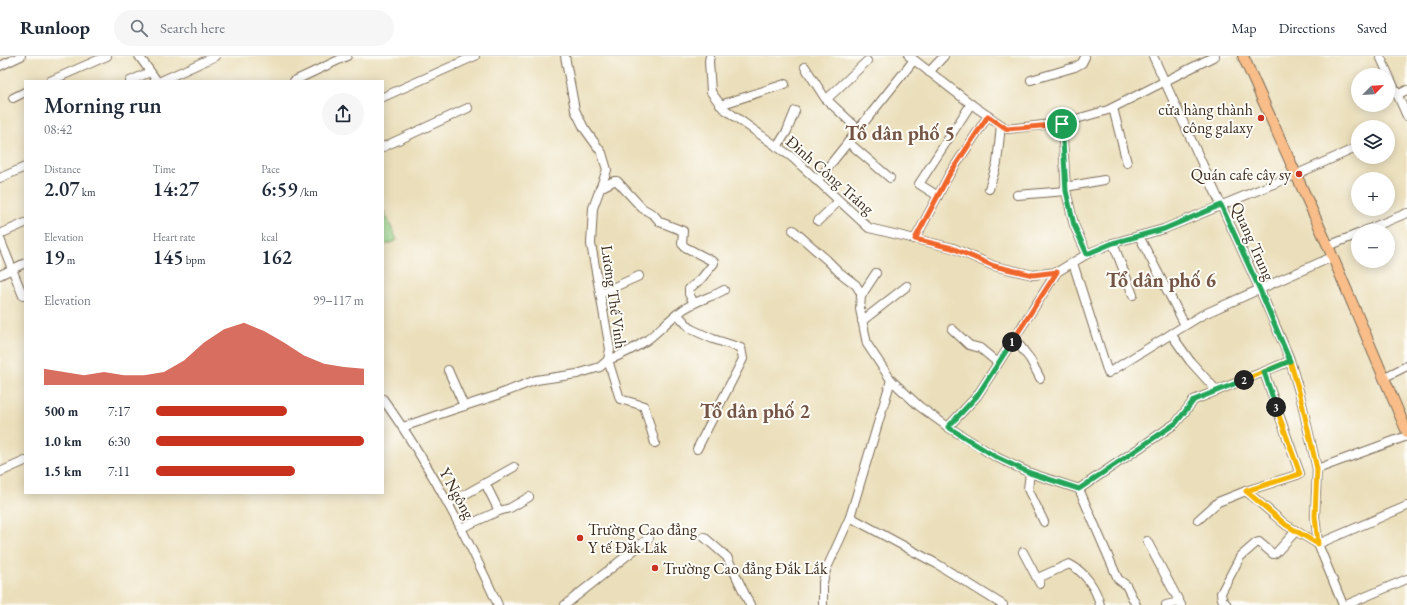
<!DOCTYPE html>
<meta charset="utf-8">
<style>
:root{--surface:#fff;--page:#f6f6f7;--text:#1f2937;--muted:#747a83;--line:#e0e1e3;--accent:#c8321e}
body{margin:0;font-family:"EB Garamond",serif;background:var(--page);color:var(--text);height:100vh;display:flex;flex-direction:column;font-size:15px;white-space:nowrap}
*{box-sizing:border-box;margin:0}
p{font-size:13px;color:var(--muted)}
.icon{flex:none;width:22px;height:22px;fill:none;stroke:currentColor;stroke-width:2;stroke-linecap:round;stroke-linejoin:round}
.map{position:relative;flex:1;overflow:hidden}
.drawer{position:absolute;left:24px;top:24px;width:360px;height:414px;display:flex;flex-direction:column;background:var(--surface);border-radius:0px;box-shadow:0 2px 10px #0003}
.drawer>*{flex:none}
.needle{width:26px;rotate:66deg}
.fabs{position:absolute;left:1351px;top:12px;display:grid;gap:8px}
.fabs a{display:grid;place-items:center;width:44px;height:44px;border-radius:50%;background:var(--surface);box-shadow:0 2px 10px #0003;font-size:20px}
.pin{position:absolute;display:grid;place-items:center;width:34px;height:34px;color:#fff;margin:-17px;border:2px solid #fff;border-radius:50%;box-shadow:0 1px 4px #0007}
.km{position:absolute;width:20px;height:20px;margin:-10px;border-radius:50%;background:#222;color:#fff;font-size:11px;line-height:20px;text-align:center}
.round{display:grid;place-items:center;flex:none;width:42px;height:42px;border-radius:21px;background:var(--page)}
.summary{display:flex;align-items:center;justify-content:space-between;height:68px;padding:0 20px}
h1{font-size:22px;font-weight:600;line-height:30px}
.stats{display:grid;grid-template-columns:repeat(3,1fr);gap:6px;height:68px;padding:4px 20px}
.stats div{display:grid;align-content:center}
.stats b{font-size:20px;font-weight:600}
.stats small{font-size:11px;font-weight:400}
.stats p{font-size:11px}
.chart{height:112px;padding:8px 20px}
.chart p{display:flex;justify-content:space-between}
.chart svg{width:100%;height:72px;margin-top:4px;fill:var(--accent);opacity:.7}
ul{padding:0 20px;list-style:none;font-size:13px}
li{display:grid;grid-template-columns:64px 48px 1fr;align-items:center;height:30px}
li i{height:10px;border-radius:5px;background:var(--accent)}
header{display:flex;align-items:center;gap:24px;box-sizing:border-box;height:56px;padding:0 20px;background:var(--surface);border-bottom:1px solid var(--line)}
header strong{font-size:19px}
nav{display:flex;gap:22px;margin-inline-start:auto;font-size:14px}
.search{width:280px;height:36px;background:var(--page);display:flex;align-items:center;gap:10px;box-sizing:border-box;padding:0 14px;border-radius:22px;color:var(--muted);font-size:15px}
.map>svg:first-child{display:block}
</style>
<header>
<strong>Runloop</strong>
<div class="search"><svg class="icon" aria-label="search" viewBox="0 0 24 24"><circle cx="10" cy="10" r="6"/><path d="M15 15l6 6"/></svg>Search here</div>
<nav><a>Map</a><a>Directions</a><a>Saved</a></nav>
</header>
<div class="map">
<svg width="1407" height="549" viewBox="0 0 1407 549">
<rect width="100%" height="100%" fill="#fdfcf7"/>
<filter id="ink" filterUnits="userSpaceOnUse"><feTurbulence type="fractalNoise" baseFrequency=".025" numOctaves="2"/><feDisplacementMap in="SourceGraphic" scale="8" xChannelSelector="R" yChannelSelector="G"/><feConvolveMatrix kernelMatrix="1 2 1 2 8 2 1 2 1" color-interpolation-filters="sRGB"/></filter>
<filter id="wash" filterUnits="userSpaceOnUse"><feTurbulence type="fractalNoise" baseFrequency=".012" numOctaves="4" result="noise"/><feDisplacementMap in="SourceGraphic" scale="16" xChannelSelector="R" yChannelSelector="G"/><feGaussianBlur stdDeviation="0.9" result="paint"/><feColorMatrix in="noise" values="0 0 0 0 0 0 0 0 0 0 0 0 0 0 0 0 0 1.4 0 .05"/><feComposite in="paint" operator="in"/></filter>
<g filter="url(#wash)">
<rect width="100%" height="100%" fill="#ebdfbb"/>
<polygon fill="#99d58a" stroke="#6a8054" points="383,153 397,184 383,190"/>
</g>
<g filter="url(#ink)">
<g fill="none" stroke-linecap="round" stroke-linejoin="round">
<defs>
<g id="minor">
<polyline points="139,0 157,25"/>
<polyline points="710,0 709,5 711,36 723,52 793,102 869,172 953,192 994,210 1033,219 1057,216 1087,198 1113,187 1164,173 1295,119 1358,91"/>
<polyline points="909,0 971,48 1007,73 1062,67 1108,54 1215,0"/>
<polyline points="1153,0 1260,234 1289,301 1300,339 1317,413 1315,460 1318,488 1343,549"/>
<polyline points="1380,0 1407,60"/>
<polyline points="0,10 21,0"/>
<polyline points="805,11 825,42 858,73"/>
<polyline points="929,16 944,0"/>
<polyline points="1031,24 1075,11 1082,7 1085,1"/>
<polyline points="50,25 107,0"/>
<polyline points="130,25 150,16"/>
<polyline points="161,25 216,0"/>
<polyline points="294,25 347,0"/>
<polyline points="1397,39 1407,34"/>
<polyline points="383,41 475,0"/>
<polyline points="13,42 25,36"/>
<polyline points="827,43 867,5"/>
<polyline points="720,49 785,28"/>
<polyline points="1113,52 1127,107"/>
<polyline points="1062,67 1066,135 1074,169 1087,198"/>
<polyline points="848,86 890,122"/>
<polyline points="383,91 468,52"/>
<polyline points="777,91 787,75 795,55"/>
<polyline points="0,122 25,111"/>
<polyline points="817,125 914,4"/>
<polyline points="1065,131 1104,124"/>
<polyline points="600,132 614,125 617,125 642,152 654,159 660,166 683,175 682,188 685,191 714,206 714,207 701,223 689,233 689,238 694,247"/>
<polyline points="989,133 997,107 1001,69"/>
<polyline points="1017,139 1066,135"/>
<polyline points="938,140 919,128 971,48"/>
<polyline points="818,165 839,145"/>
<polyline points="793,174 827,204 839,216 856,229 862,239"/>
<polyline points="1364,175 1407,157"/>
<polyline points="0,178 25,167"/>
<polyline points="1139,180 1185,269"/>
<polyline points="0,183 23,240"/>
<polyline points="915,183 949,119 988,60"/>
<polyline points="1113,187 1133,239"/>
<polyline points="1328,190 1358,178"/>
<polyline points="1073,207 1108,317 1202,259 1332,201"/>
<polyline points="876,217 861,240 860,253 867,288 891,324 919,350 948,371 996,401 1030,417 1079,433 1118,523 1126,529 1136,549"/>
<polyline points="0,219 25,207"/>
<polyline points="601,237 639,220"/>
<polyline points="677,258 691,273 713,283 741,292 743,303 697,393"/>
<polyline points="862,265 907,230"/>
<polyline points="952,273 969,289 980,292 998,307"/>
<polyline points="1171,278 1190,305 1217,335"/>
<polyline points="1014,282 1030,303 1040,322"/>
<polyline points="448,314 464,350"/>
<polyline points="1383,322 1407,310"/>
<path d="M383 343C429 407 466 478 498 549"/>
<polyline points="403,371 449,355 495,340 536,324 577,318 600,311 608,304 610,293 591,188 593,152 607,114 602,97 584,72 575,54 565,0"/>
<polyline points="948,371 977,340 1057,216"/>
<path d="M655 387 644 350 620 343 608 304C622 299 635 292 647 284 658 276 668 264 680 256 693 245 710 242 724 234"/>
<polyline points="1317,413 1407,380"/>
<polyline points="0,416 25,405"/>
<polyline points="1030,417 1028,433 1044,466"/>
<polyline points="1079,433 1176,367 1194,344 1290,305"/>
<polyline points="1246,435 1286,469 1318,488 1407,450"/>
<polyline points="448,448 514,411"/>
<polyline points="499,455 510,452 529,441"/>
<polyline points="850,461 937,508 1003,549"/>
<polyline points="1198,464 1218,446 1246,435 1300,418 1264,316"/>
<polyline points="461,472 499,455 485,427"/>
<polyline points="704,481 727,501 750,549"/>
<polyline points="1147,485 1181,549"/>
<polyline points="1023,496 1040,528"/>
<path d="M1038 522 1069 508C1085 516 1096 532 1100 549"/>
<polyline points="565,549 649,482"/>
<polyline points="823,549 823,526 826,514 850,461 891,324"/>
<polyline points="1166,549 1179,546"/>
<polyline points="1227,549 1222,543 1221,537 1240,501 1256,487 1259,486 1273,498 1276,497 1296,475"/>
<polyline points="1346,549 1407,523"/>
</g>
<polyline id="major" points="1243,0 1328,190 1407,376"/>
</defs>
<use href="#minor" stroke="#796955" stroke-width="10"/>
<use href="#major" stroke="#796955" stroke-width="12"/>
<use href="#minor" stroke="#fff" stroke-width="8"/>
<use href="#major" stroke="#f8bd88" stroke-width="10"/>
</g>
</g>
<g fill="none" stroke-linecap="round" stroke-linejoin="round" filter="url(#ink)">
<defs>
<polyline id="split-1" points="1012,286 1057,216 1033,219 994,210 952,192 915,183 949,119 988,60 1007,73 1062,68"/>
<polyline id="split-2" points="1012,286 977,340 948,371 996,401 1030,417 1079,433 1176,367 1194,344 1244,324"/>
<polyline id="split-3" points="1244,324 1290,305 1300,339 1317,413 1315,460 1318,488 1286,469 1246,435 1300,418 1276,351"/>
<polyline id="split-4" points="1062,68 1066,135 1074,169 1087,198 1113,187 1164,173 1221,149 1260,234 1290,305 1264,316 1276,351"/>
</defs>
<use href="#split-1" stroke="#fff" stroke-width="8"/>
<use href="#split-2" stroke="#fff" stroke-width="8"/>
<use href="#split-3" stroke="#fff" stroke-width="8"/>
<use href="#split-4" stroke="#fff" stroke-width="8"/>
<use href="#split-1" stroke="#f0652b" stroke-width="5"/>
<use href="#split-2" stroke="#22a559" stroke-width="5"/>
<use href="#split-3" stroke="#f5b400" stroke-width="5"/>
<use href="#split-4" stroke="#22a559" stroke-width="5"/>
</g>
<g fill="#c8321e" stroke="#fdfcf7" stroke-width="1.5">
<circle cx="1261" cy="62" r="4"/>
<circle cx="1299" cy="118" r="4"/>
<circle cx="580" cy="482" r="4"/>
<circle cx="655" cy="512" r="4"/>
</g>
<g text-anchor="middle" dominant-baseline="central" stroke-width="4" stroke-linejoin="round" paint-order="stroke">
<g font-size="16" fill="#3b2a1e" stroke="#fdfcf7" text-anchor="end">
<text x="1253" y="53">cửa hàng thành<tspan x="1253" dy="18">công galaxy</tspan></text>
<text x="1291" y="118">Quán cafe cây sy</text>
<text x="588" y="473" text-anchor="start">Trường Cao đẳng<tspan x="588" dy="18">Y tế Đăk Lăk</tspan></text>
<text x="663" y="512" text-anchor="start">Trường Cao đẳng Đắk Lắk</text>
</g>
<g font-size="16" fill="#3b2a1e" stroke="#fdfcf7">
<text transform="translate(830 119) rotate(41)">Đinh Công Tráng</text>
<text transform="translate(1253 185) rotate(66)">Quang Trung</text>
<text transform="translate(614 241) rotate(82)">Lương Thế Vinh</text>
<text transform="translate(457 437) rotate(61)">Y Ngông</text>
</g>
<g font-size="20" font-weight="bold" fill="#745545" stroke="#fdfcf7">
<text x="900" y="77">Tổ dân phố 5</text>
<text x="1161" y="224">Tổ dân phố 6</text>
<text x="755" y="355">Tổ dân phố 2</text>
</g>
</g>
</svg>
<div class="fabs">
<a><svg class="needle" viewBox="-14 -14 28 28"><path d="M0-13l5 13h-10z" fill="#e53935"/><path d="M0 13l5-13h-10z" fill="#747a83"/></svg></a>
<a><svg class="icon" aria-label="layers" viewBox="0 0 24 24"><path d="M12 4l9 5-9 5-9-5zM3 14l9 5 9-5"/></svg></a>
<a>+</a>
<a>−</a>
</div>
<div class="pin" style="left:1062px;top:68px;background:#1e9e55"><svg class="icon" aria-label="arrive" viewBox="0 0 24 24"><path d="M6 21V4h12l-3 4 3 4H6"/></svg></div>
<b class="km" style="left:1012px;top:286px">1</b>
<b class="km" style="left:1244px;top:324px">2</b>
<b class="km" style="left:1276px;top:351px">3</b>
<section class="drawer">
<div class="summary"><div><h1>Morning run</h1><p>08:42</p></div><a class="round"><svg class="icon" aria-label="share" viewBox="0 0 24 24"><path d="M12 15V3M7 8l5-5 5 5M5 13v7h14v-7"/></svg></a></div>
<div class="stats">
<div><p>Distance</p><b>2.07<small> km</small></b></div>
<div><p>Time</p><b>14:27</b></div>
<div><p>Pace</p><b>6:59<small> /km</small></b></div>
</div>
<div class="stats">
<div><p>Elevation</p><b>19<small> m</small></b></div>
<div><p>Heart rate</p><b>145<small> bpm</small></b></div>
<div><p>kcal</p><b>162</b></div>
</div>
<div class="chart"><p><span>Elevation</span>99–117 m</p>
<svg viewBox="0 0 160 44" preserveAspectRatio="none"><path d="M0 44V34L10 36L20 38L30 36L40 38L50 38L60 36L70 29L80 18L90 10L100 6L110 11L120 18L130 26L140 31L150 33L160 34V44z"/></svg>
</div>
<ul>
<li><b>500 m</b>7:17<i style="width:63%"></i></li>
<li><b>1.0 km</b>6:30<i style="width:100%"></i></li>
<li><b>1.5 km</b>7:11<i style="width:67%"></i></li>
</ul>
</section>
</div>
